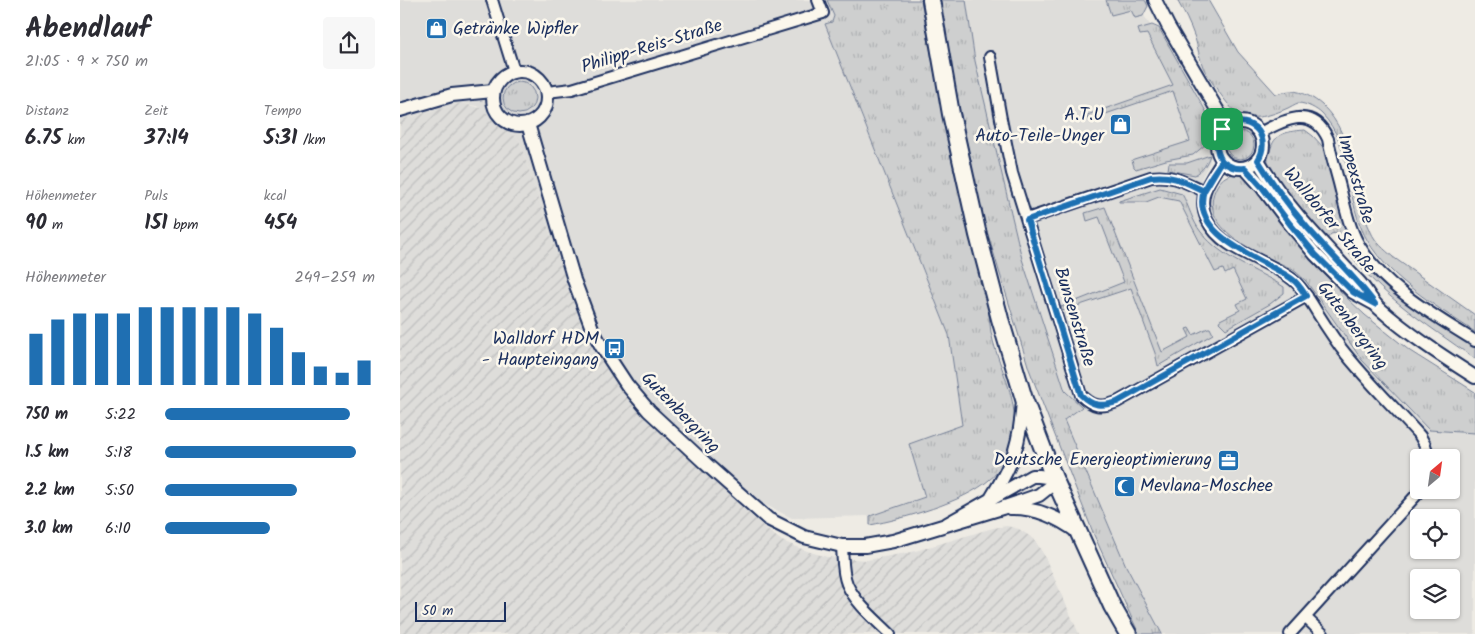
<!DOCTYPE html>
<html lang="de">
<meta charset="utf-8">
<style>
:root{--surface:#fff;--page:#f7f7f7;--text:#2b2b33;--muted:#7c7c81;--accent:#1f6fb2}
body{margin:0;font-family:Kalam,sans-serif;background:var(--page);color:var(--text);height:100vh;display:flex;flex-direction:column;font-size:19px;white-space:nowrap}
*{box-sizing:border-box;margin:0}
p{font-size:16px;color:var(--muted)}
.icon{flex:none;width:28px;height:28px;fill:none;stroke:currentColor;stroke-width:2;stroke-linecap:round;stroke-linejoin:round}
.map{position:relative;flex:1;overflow:hidden}
.sheet{display:flex;flex-direction:column;background:var(--surface);width:400px}
.sheet>*{flex:none}
.needle{width:32px;rotate:29deg}
.fabs{position:absolute;left:1010px;top:449px;display:grid;gap:10px}
.fabs a{display:grid;place-items:center;width:50px;height:50px;border-radius:5px;background:var(--surface);box-shadow:0 1px 4px #0004;font-size:25px}
.scale{position:absolute;left:15px;bottom:12px;width:91px;box-sizing:border-box;padding-left:5px;border:2px solid #1b2f5e;border-top:0;font-size:14px;line-height:18px;white-space:nowrap;color:#1b2f5e;-webkit-text-stroke:4px #fbf7ec;paint-order:stroke}
.pin{position:absolute;display:grid;place-items:center;width:42px;height:42px;color:#fff;margin:-21px;border-radius:10px;box-shadow:0 2px 8px #0006}
.round{display:grid;place-items:center;flex:none;width:52px;height:52px;border-radius:5px;background:var(--page)}
.headline{display:flex;align-items:center;justify-content:space-between;height:85px;padding:0 25px}
h1{font-size:28px;font-weight:800;line-height:38px}
.figures{display:grid;grid-template-columns:repeat(3,1fr);gap:8px;height:85px;padding:5px 25px}
.figures div{display:grid;align-content:center}
.figures b{font-size:21px;font-weight:800}
.figures small{font-size:14px;font-weight:400}
.figures p{font-size:14px}
.chart{height:140px;padding:10px 25px}
.chart p{display:flex;justify-content:space-between}
.chart svg{width:100%;height:90px;margin-top:5px;stroke:var(--accent);stroke-width:6}
ul{padding:0 25px;list-style:none;font-size:16px}
li{display:grid;grid-template-columns:80px 60px 1fr;align-items:center;height:38px}
li i{height:12px;border-radius:6px;background:var(--accent)}
main{display:flex;flex:1;min-height:0}
.map>svg:first-child{display:block}
</style>
<main>
<section class="sheet">
<div class="headline"><div><h1>Abendlauf</h1><p>21:05 · 9 × 750 m</p></div><a class="round"><svg class="icon" aria-label="share" viewBox="0 0 24 24"><path d="M12 15V3M7 8l5-5 5 5M5 13v7h14v-7"/></svg></a></div>
<div class="figures">
<div><p>Distanz</p><b>6.75<small> km</small></b></div>
<div><p>Zeit</p><b>37:14</b></div>
<div><p>Tempo</p><b>5:31<small> /km</small></b></div>
</div>
<div class="figures">
<div><p>Höhenmeter</p><b>90<small> m</small></b></div>
<div><p>Puls</p><b>151<small> bpm</small></b></div>
<div><p>kcal</p><b>454</b></div>
</div>
<div class="chart"><p><span>Höhenmeter</span>249–259 m</p>
<svg viewBox="0 0 160 44" preserveAspectRatio="none"><path d="M5 44V19M15 44V12M25 44V9M35 44V9M45 44V9M55 44V6M65 44V6M75 44V6M85 44V6M95 44V6M105 44V9M115 44V16M125 44V28M135 44V35M145 44V38M155 44V32"/></svg>
</div>
<ul>
<li><b>750 m</b>5:22<i style="width:88%"></i></li>
<li><b>1.5 km</b>5:18<i style="width:91%"></i></li>
<li><b>2.2 km</b>5:50<i style="width:63%"></i></li>
<li><b>3.0 km</b>6:10<i style="width:50%"></i></li>
</ul>
</section>
<div class="map">
<svg width="1075" height="634" viewBox="0 0 1075 634">
<defs>
<pattern id="industrial-furrows" width="10" height="10" patternUnits="userSpaceOnUse" patternTransform="scale(1.25)"><rect width="10" height="10" fill="#deddda"/><path d="M-1 1l2-2M0 10L10 0M9 11l2-2" fill="none" stroke="#bebebe"/></pattern>
<pattern id="grass-tufts" width="24" height="20" patternUnits="userSpaceOnUse" patternTransform="scale(1.25)"><rect width="24" height="20" fill="#cecfcf"/><path d="M3 7l-1-3M5 7V3M7 7l1-3M15 17l-1-3M17 17v-4M19 17l1-3" fill="none" stroke="#b0b2b4"/></pattern>
</defs>
<rect width="100%" height="100%" fill="#eeebe4"/>
<filter id="ink" filterUnits="userSpaceOnUse"><feTurbulence type="fractalNoise" baseFrequency=".02" numOctaves="2"/><feDisplacementMap in="SourceGraphic" scale="10" xChannelSelector="R" yChannelSelector="G"/><feConvolveMatrix kernelMatrix="1 2 1 2 8 2 1 2 1" color-interpolation-filters="sRGB"/></filter>
<g filter="url(#ink)">
<g fill="#deddda" fill-rule="evenodd">
<polygon points="0,0 427,0 434,16 432,22 425,25 549,335 562,425 525,497 470,516 392,518 309,477 245,415 220,387 197,356 184,333 119,140 112,133 96,123 77,106 61,103 0,120"/>
<path d="M565 0H734L788 84 812 126 810 162 801 179 815 191 813 199 822 226 842 243 898 273 906 281 962 360 1029 430 1075 433V634H762L726 566 664 420 682 407 665 392 622 259 575 61ZM1019 458H1051V490H1019ZM1019 518H1051V550H1019ZM1019 578H1051V610H1019Z"/>
</g>
<polygon fill="url(#industrial-furrows)" points="61,103 83,109 96,123 112,133 119,140 184,333 197,356 220,387 245,415 309,477 366,529 382,541 407,551 427,557 467,560 512,552 593,528 607,526 619,529 634,539 644,555 679,634 0,634 0,120"/>
<g fill="url(#grass-tufts)" stroke="#747f96">
<path d="M427 0H521C531 53 540 106 553 159 563 205 575 249 586 295 589 307 589 320 591 332 596 359 611 384 614 412 616 426 613 443 607 456 603 465 597 474 589 480 564 502 503 519 470 525V516L525 497 509 444 562 425 549 335 425 24 432 22 434 16Z"/>
<polygon points="540,0 566,0 575,61 622,259 665,391 682,407 664,420 726,566 762,634 739,634 694,535 629,369 582,215 551,68"/>
<polygon points="706,0 745,0 748,6 743,16 735,18 731,10 711,15"/>
<path d="M777 0H808L838 52 876 94C881 93 886 91 891 91 902 91 914 98 922 105 957 138 951 190 971 232 975 242 985 250 993 257L1075 315V332C1037 307 982 274 963 232 945 194 953 146 922 114 917 109 906 103 898 103 895 104 890 107 888 108 872 115 853 122 837 113 829 108 807 76 803 67 799 58 798 47 795 38 790 24 784 12 777 0Z"/>
<polygon points="752,25 759,28 808,115 804,118 806,134 805,145 793,155 766,160 736,169 734,167 732,160 734,159 790,141 773,91 688,120 687,115 773,85 747,34 740,35 738,29"/>
<circle cx="119" cy="98" r="16"/>
<path d="M905 130 913 136 924 148 947 234 962 261 1075 345V359C1027 324 966 288 937 233L931 234 926 240C913 225 871 179 868 163 867 157 870 151 872 145 877 132 892 131 905 130Z"/>
<circle cx="840" cy="145" r="14"/>
<path d="M810 155C807 164 803 170 795 175L768 170 769 163H787Z"/>
<path d="M839 173 845 175 910 259 947 298 965 315 1010 351 1075 392V433L1029 430 962 360 906 281C900 276 895 270 888 267 860 254 794 228 817 186 822 177 829 174 839 173Z"/>
<path d="M760 188 782 194C789 206 792 221 801 232 822 259 856 269 884 287V293L870 304 826 329 819 322 820 320 840 310 837 304 847 299 833 270 825 274 823 269 815 272 779 201 759 197 746 202H719V201Z"/>
<polygon points="705,207 762,352 790,337 786,329 789,328 793,335 808,328 810,328 813,334 758,366 755,353 731,288 662,311 661,307 724,282 699,217 687,221 685,213"/>
</g>
<g fill="none" stroke-linecap="round" stroke-linejoin="round">
<defs>
<g id="minor">
<polyline points="92,0 114,71"/>
<path d="M590 57 601 119 612 173 681 395C693 407 701 408 717 402L907 296"/>
<polyline points="147,92 172,89 423,13 418,0"/>
<path d="M860 133C885 119 913 105 928 139 931 156 936 171 940 187 945 207 949 227 959 245 983 287 1035 316 1075 341"/>
<path d="M822 161C810 180 796 196 807 220 822 252 868 259 893 280 901 286 906 295 912 304 921 319 931 334 941 348 965 379 994 407 1020 436L1025 445 1029 458"/>
<path d="M627 219 751 177C772 174 785 182 804 191"/>
<path d="M442 546C443 558 442 572 447 584 456 604 475 619 490 634"/>
<polyline points="906,618 923,634"/>
<polyline points="890,634 1021,490"/>
</g>
<g id="tertiary">
<polyline points="755,0 768,26 819,113 827,125"/>
<circle cx="120" cy="98" r="27"/>
<polyline points="0,110 52,95 93,91"/>
<circle cx="840" cy="145" r="23"/>
<polyline points="128,124 174,280 193,331 202,347 227,385 249,411 306,464 368,519 404,537 442,546 465,546 493,541 602,508 639,495 649,487 654,478 639,476 632,476 547,524"/>
<path d="M858 160C885 206 921 242 958 281 966 289 970 300 979 308 1008 334 1042 356 1075 377"/>
<polyline points="845,168 862,187 890,224 915,254 953,292 973,303"/>
<path d="M592 497C614 461 620 443 623 401"/>
<path d="M610 508C636 507 659 518 679 533"/>
</g>
<polyline id="primary" points="531,0 551,114 578,235 600,319 624,399 654,478 712,606 728,634"/>
</defs>
<use href="#minor" stroke="#1b2f5e" stroke-width="14"/>
<use href="#tertiary" stroke="#1b2f5e" stroke-width="16"/>
<use href="#primary" stroke="#1b2f5e" stroke-width="20"/>
<use href="#minor" stroke="#fbf7ec" stroke-width="10"/>
<use href="#tertiary" stroke="#fbf7ec" stroke-width="12"/>
<use href="#primary" stroke="#fbf7ec" stroke-width="16"/>
</g>
</g>
<g fill="none" stroke-linecap="round" stroke-linejoin="round" filter="url(#ink)">
<defs>
<path id="route" d="M822 129C815 140 815 150 822 161L804 191C785 182 772 174 751 177L627 220 681 395C692 406 702 407 717 402L906 296C902 290 898 283 892 279 865 259 789 237 804 190 808 180 816 170 822 161 829 167 835 169 845 168L862 187 890 224 915 254 953 292 975 304C960 283 942 266 924 246 899 220 877 191 858 160 874 134 846 110 822 129"/>
</defs>
<use href="#route" stroke="#fff" stroke-width="10"/>
<use href="#route" stroke="#1f6fb2" stroke-width="6"/>
</g>
<defs>
<symbol id="shop-square" viewBox="-11 -11 22 22"><rect x="-9" y="-9" width="18" height="18" rx="4" fill="#1f6fb2" stroke="#fbf7ec"/><path d="M-5-2.5h2.3a2.7 3.5 0 0 1 5.4 0H5L5.5 6h-11ZM-1.5-2.5h3a1.5 2.3 0 0 0-3 0Z" fill="#fff"/></symbol>
<symbol id="bus-square" viewBox="-11 -11 22 22"><rect x="-9" y="-9" width="18" height="18" rx="4" fill="#1f6fb2" stroke="#fbf7ec"/><path d="M-5-6H5V4H4V6H2V4H-2V6H-4V4H-5ZM-3.5-4V0h7V-4ZM-3.5 1.2v1.5H-2V1.2ZM2 1.2v1.5H3.5V1.2Z" fill="#fff"/></symbol>
<symbol id="office-square" viewBox="-11 -11 22 22"><rect x="-9" y="-9" width="18" height="18" rx="4" fill="#1f6fb2" stroke="#fbf7ec"/><path d="M-6-3h4V-5.5h4V-3h4V5H-6ZM-1-4.5V-3h2v-1.5ZM-6 0V1H6V0Z" fill="#fff"/></symbol>
<symbol id="mosque-square" viewBox="-11 -11 22 22"><rect x="-9" y="-9" width="18" height="18" rx="4" fill="#1f6fb2" stroke="#fbf7ec"/><path d="M3.5-4.9A6 6 0 1 0 3.5 4.9A5 5 0 1 1 3.5-4.9Z" fill="#fff"/></symbol>
</defs>
<g fill-rule="evenodd">
<use href="#shop-square" x="24" y="16" width="25" height="25"/>
<use href="#shop-square" x="708" y="112" width="25" height="25"/>
<use href="#bus-square" x="202" y="336" width="25" height="25"/>
<use href="#office-square" x="816" y="448" width="25" height="25"/>
<use href="#mosque-square" x="712" y="474" width="25" height="25"/>
</g>
<g text-anchor="middle" dominant-baseline="central" stroke-width="5" stroke-linejoin="round" paint-order="stroke">
<g font-size="18" fill="#1b2f5e" stroke="#fbf7ec" text-anchor="end">
<text x="53" y="29" text-anchor="start">Getränke Wipfler</text>
<text x="704" y="115">A.T.U<tspan x="704" dy="21">Auto-Teile-Unger</tspan></text>
<text x="199" y="339">Walldorf HDM<tspan x="199" dy="21">- Haupteingang</tspan></text>
<text x="812" y="460">Deutsche Energieoptimierung</text>
<text x="740" y="486" text-anchor="start">Mevlana-Moschee</text>
</g>
<g font-size="18" fill="#1b2f5e" stroke="#fbf7ec">
<text transform="translate(252 47) rotate(-17)">Philipp-Reis-Straße</text>
<text transform="translate(955 179) rotate(74)">Impexstraße</text>
<text transform="translate(929 221) rotate(50)">Walldorfer Straße</text>
<text transform="translate(674 317) rotate(73)">Bunsenstraße</text>
<text transform="translate(952 326) rotate(53)">Gutenbergring</text>
<text transform="translate(280 413) rotate(46)">Gutenbergring</text>
</g>
</g>
</svg>
<div class="fabs">
<a><svg class="needle" viewBox="-14 -14 28 28"><path d="M0-13l5 13h-10z" fill="#e53935"/><path d="M0 13l5-13h-10z" fill="#7c7c81"/></svg></a>
<a><svg class="icon" aria-label="locate" viewBox="0 0 24 24"><circle cx="12" cy="12" r="6"/><path d="M12 2v4M12 18v4M2 12h4M18 12h4"/></svg></a>
<a><svg class="icon" aria-label="layers" viewBox="0 0 24 24"><path d="M12 4l9 5-9 5-9-5zM3 14l9 5 9-5"/></svg></a>
</div>
<div class="scale">50 m</div>
<div class="pin" style="left:822px;top:129px;background:#1e9e55"><svg class="icon" aria-label="arrive" viewBox="0 0 24 24"><path d="M6 21V4h12l-3 4 3 4H6"/></svg></div>
</div>
</main>
